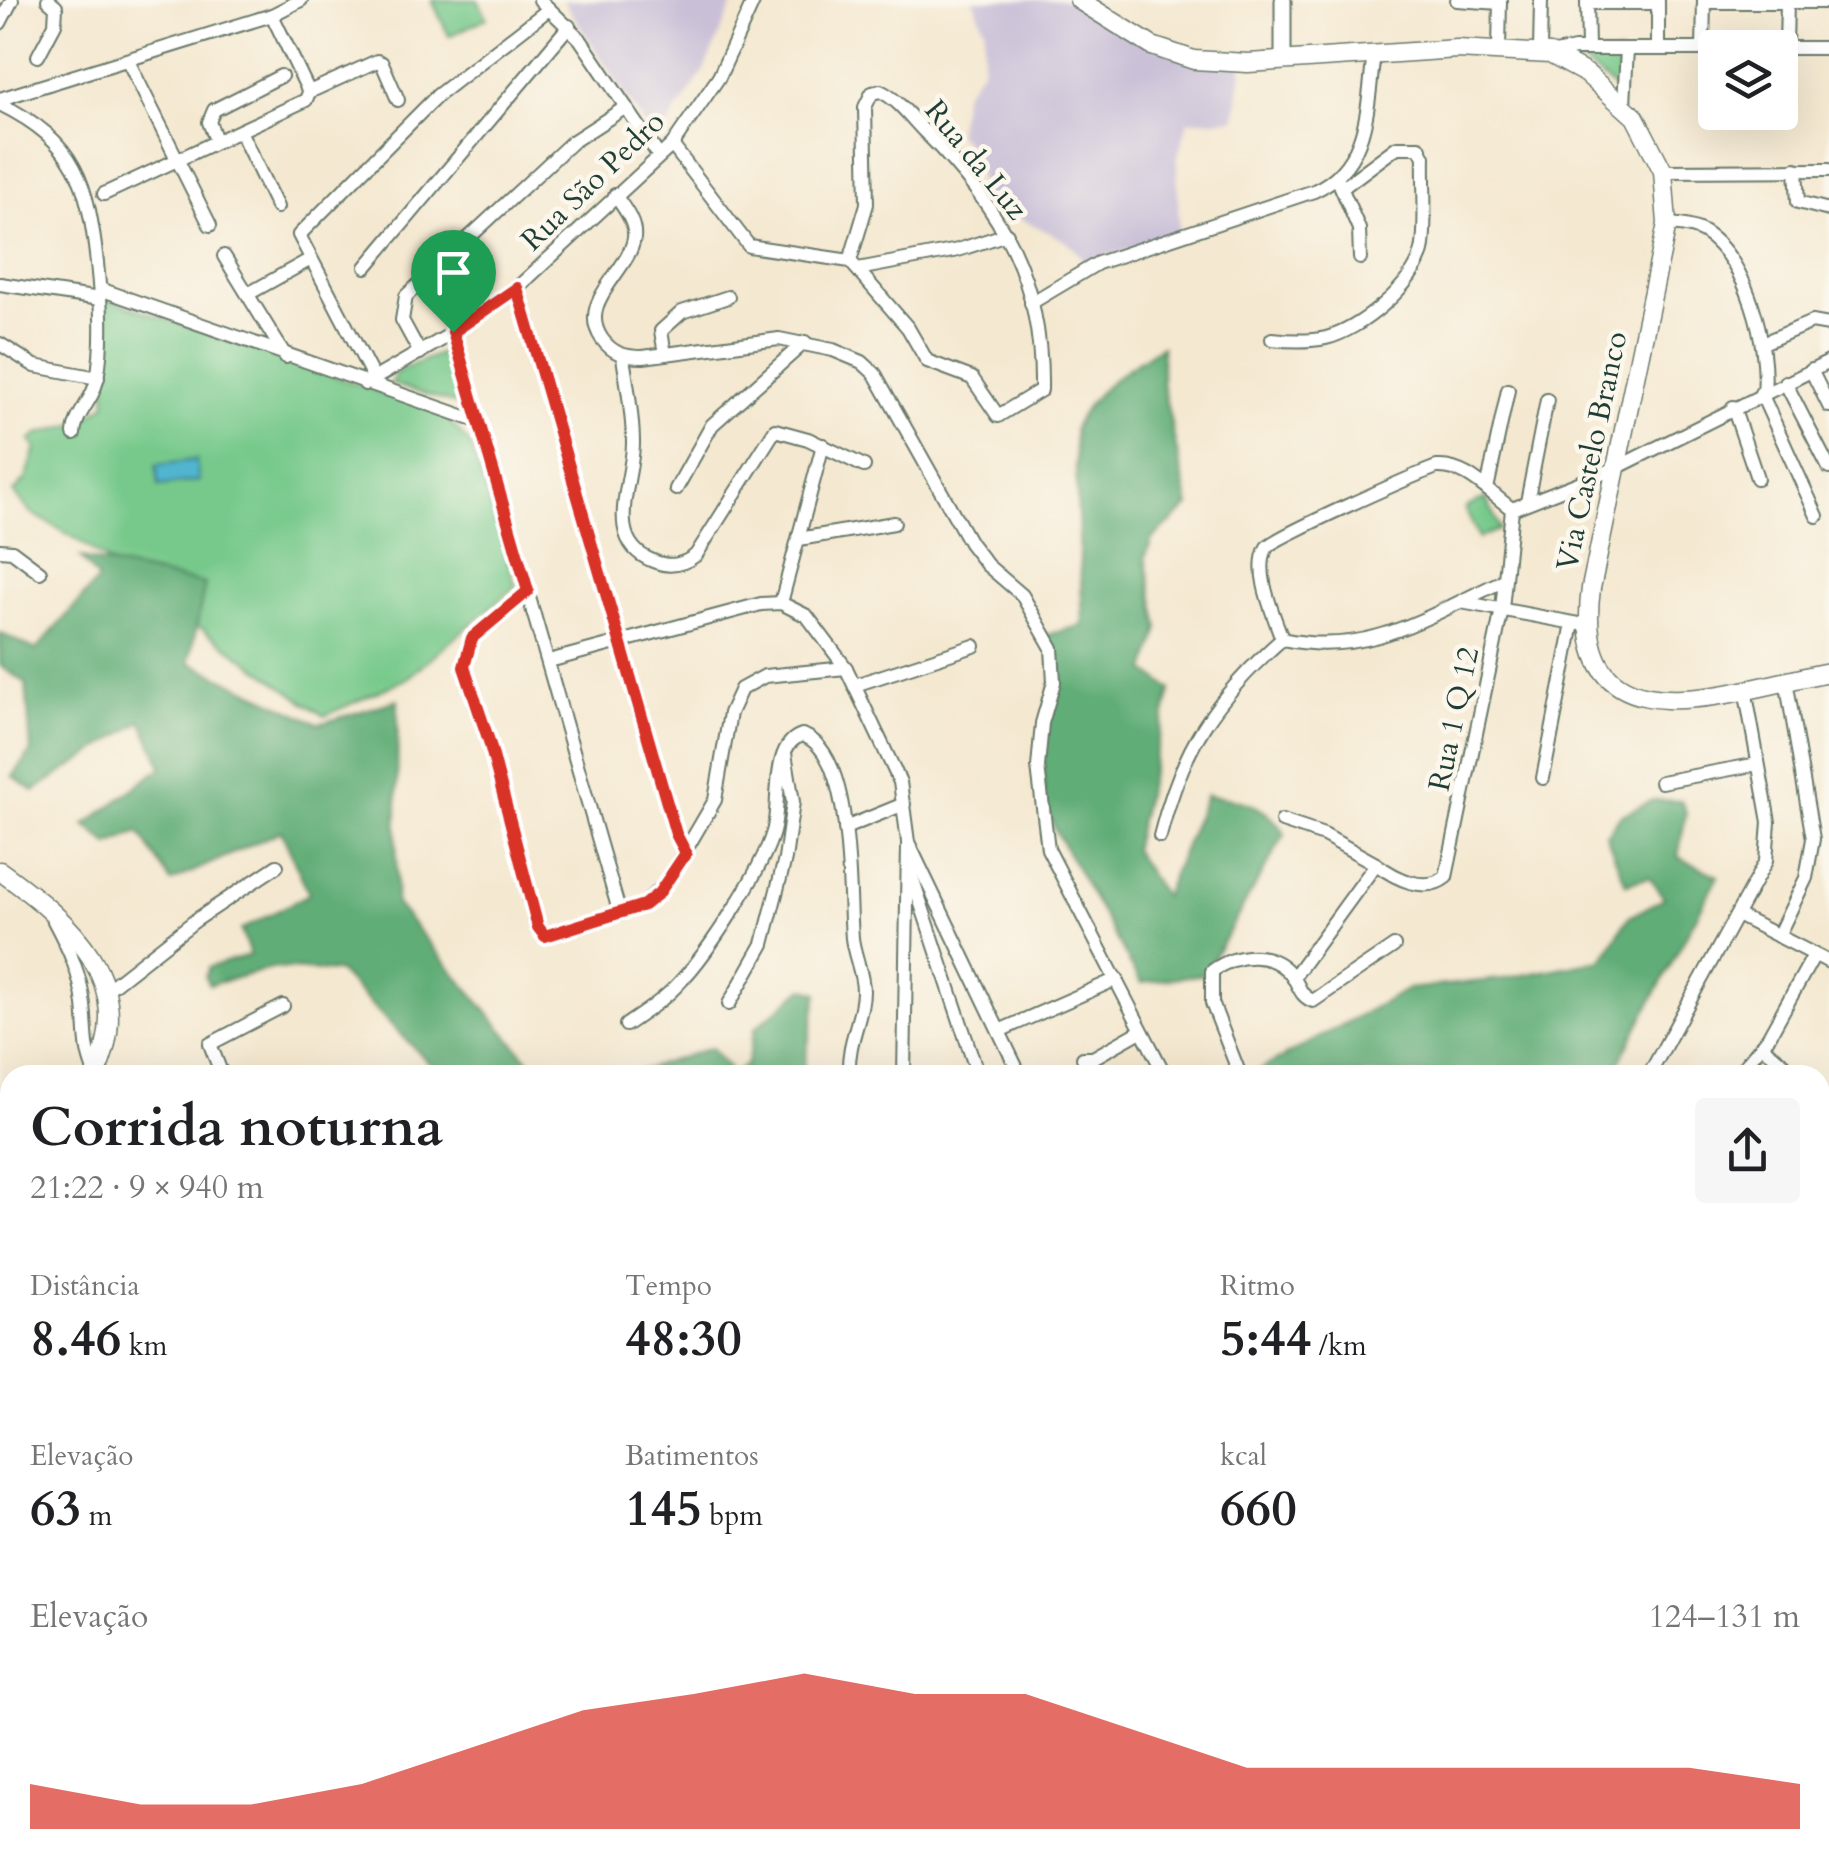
<!DOCTYPE html>
<html lang="pt">
<meta charset="utf-8">
<style>
:root{--surface:#fff;--page:#f6f6f6;--text:#202124;--muted:#757577;--accent:#d93025}
body{margin:0;font-family:Cardo,serif;background:var(--page);color:var(--text);height:100vh;display:flex;flex-direction:column;font-size:38px;white-space:nowrap}
*{box-sizing:border-box;margin:0}
p{font-size:32px;color:var(--muted)}
.icon{flex:none;width:55px;height:55px;fill:none;stroke:currentColor;stroke-width:2;stroke-linecap:round;stroke-linejoin:round}
.map{position:relative;flex:1;overflow:hidden}
.drawer{position:absolute;left:0px;top:1065px;width:1830px;height:812px;display:flex;flex-direction:column;background:var(--surface);border-radius:30px 30px 0 0;box-shadow:0 10px 40px #0002}
.drawer>*{flex:none}
.tools{position:absolute;left:1698px;top:30px;display:grid;gap:20px}
.tools a{display:grid;place-items:center;width:100px;height:100px;border-radius:10px;background:var(--surface);box-shadow:0 10px 40px #0002;font-size:50px}
.pin{position:absolute;display:grid;place-items:center;width:85px;height:85px;color:#fff;margin:-102px -42px;border-radius:50% 50% 50% 0;rotate:-45deg;box-shadow:0 0 10px #0007}
.pin .icon{rotate:45deg}
.round{display:grid;place-items:center;flex:none;width:105px;height:105px;border-radius:10px;background:var(--page)}
.summary{display:flex;align-items:center;justify-content:space-between;height:170px;padding:0 30px}
h1{font-size:55px;font-weight:800;line-height:75px}
.figures{display:grid;grid-template-columns:repeat(3,1fr);gap:15px;height:170px;padding:10px 30px}
.figures div{display:grid;align-content:center}
.figures b{font-size:50px;font-weight:800}
.figures small{font-size:28px;font-weight:400}
.figures p{font-size:28px}
.chart{height:280px;padding:20px 30px}
.chart p{display:flex;justify-content:space-between}
.chart svg{width:100%;height:180px;margin-top:10px;fill:var(--accent);opacity:.7}
.map>svg:first-child{display:block}
</style>
<div class="map">
<svg width="1829" height="1876" viewBox="0 0 1829 1876">
<rect width="100%" height="100%" fill="#fbf7ec"/>
<filter id="ink" filterUnits="userSpaceOnUse"><feTurbulence type="fractalNoise" baseFrequency=".01" numOctaves="2"/><feDisplacementMap in="SourceGraphic" scale="20" xChannelSelector="R" yChannelSelector="G"/><feConvolveMatrix kernelMatrix="1 2 1 2 8 2 1 2 1" color-interpolation-filters="sRGB"/></filter>
<filter id="wash" filterUnits="userSpaceOnUse"><feTurbulence type="fractalNoise" baseFrequency=".0048" numOctaves="4" result="noise"/><feDisplacementMap in="SourceGraphic" scale="40" xChannelSelector="R" yChannelSelector="G"/><feGaussianBlur stdDeviation="2.25" result="paint"/><feColorMatrix in="noise" values="0 0 0 0 0 0 0 0 0 0 0 0 0 0 0 0 0 1.4 0 .05"/><feComposite in="paint" operator="in"/></filter>
<g filter="url(#wash)">
<rect width="100%" height="100%" fill="#f4e8d0"/>
<g fill="#c9bfd7">
<polygon points="563,0 735,0 703,72 656,142"/>
<polygon points="973,0 1079,0 1152,46 1243,63 1235,119 1188,121 1177,160 1179,235 1087,262 1066,241 983,200 975,153 957,133 963,94 982,69 985,29"/>
</g>
<g fill="#77c98b" stroke="#4b8360" stroke-width="2.5">
<polygon points="432,0 478,0 487,18 449,36"/>
<polygon points="1620,54 1617,90 1573,55"/>
<polygon points="105,298 443,413 472,447 516,586 406,679 324,716 78,540 30,512 14,492 26,479 36,448 30,441 38,434 76,424 106,404"/>
<polygon points="446,351 452,355 462,406 391,384 396,372"/>
<polygon points="1486,498 1500,529 1479,538 1465,508"/>
</g>
<g fill="#61ad77" stroke="#407556" stroke-width="2.5">
<path d="M1162 346V383L1189 506 1152 539 1145 558 1159 628 1146 671 1171 689 1133 850 1164 896 1206 795C1241 800 1265 802 1285 834L1204 974 1141 983 1056 832 1044 802 1042 723 1054 675 1047 635 1083 625 1074 428C1091 390 1128 368 1162 346Z"/>
<polygon points="81,558 205,584 189,662 319,724 398,700 396,904 541,1075 435,1075 436,1070 339,972 273,968 209,985 205,977 209,967 250,955 241,930 309,894 281,831 171,882 139,832 109,845 85,825 162,767 142,721 34,791 13,777 31,751 26,683 0,666 0,633 36,650 98,580"/>
<polygon points="1653,800 1681,801 1686,813 1678,857 1718,876 1612,1075 1254,1073 1408,989 1502,979 1602,960 1628,918 1664,898 1649,877 1626,884 1606,835 1620,816"/>
<polygon points="804,988 818,993 802,1075 628,1075 711,1048 733,1073 747,1064 755,1028"/>
<polygon points="33,1868 330,1868 331,1876 32,1876"/>
<polygon points="863,1868 964,1868 964,1876 865,1876"/>
</g>
<polygon fill="#51b5cf" stroke="#387982" stroke-width="2.5" points="196,460 199,481 159,486 156,465"/>
</g>
<g filter="url(#ink)">
<g fill="none" stroke-linecap="round" stroke-linejoin="round">
<defs>
<g id="minor">
<polyline points="540,0 580,39 659,156"/>
<polyline points="1457,0 1500,3"/>
<polyline points="1587,0 1588,49"/>
<polyline points="1704,2 1829,2"/>
<polyline points="1587,3 1658,3"/>
<polyline points="0,23 12,0"/>
<polyline points="1780,48 1829,48"/>
<polyline points="1786,48 1787,0"/>
<polyline points="1499,49 1500,0"/>
<polyline points="1658,49 1658,0"/>
<polyline points="1703,49 1704,0"/>
<polyline points="1540,51 1541,0"/>
<polyline points="1550,54 1575,49 1715,49"/>
<polyline points="38,56 55,24 56,7 48,0"/>
<polyline points="128,61 210,225"/>
<polyline points="309,92 377,61 382,63 398,100"/>
<polyline points="0,99 272,15 301,0"/>
<path d="M0 104C77 142 88 183 97 263 101 301 104 342 97 379 94 400 75 413 74 434"/>
<polyline points="1624,104 1627,49"/>
<polyline points="241,133 277,207"/>
<polyline points="216,140 209,122 214,110 281,76"/>
<path d="M672 145 749 246 850 261 908 328 927 361 972 378 998 416 1041 390C1043 280 1002 209 925 132 911 118 898 99 880 91L872 93 865 107 867 204 850 261"/>
<polyline points="1796,169 1798,202 1829,210"/>
<polyline points="1663,171 1829,170"/>
<polyline points="1338,180 1359,229 1360,258"/>
<polyline points="104,194 306,100 309,92 272,15"/>
<path d="M615 195C623 207 636 222 634 238 629 272 576 302 602 339 613 354 625 357 643 357L779 339 833 350 862 362 875 374 970 543 987 565 1022 595 1052 648 1054 682 1042 723 1038 767 1048 849 1165 1075"/>
<path d="M1667 224C1680 225 1694 226 1705 233 1747 260 1769 345 1764 392"/>
<polyline points="224,256 286,357"/>
<polyline points="366,267 569,26"/>
<polyline points="858,269 958,250 1007,234"/>
<polyline points="0,284 100,299"/>
<polyline points="517,288 676,834 686,853"/>
<polyline points="100,289 477,421"/>
<polyline points="248,294 311,259"/>
<path d="M1031 303 1098 263 1314 191C1370 166 1367 105 1374 53"/>
<polyline points="453,333 620,914"/>
<path d="M1272 339C1290 341 1308 342 1326 338 1360 330 1413 286 1422 251 1427 229 1423 182 1424 157L1419 147H1397L1342 188"/>
<polyline points="1763,343 1812,322 1829,325"/>
<polyline points="0,344 35,366 98,378"/>
<polyline points="420,353 402,320 406,296 572,142 626,107"/>
<polyline points="665,354 661,331 682,312 728,297"/>
<path d="M623 357C627 385 633 414 633 443 633 483 602 541 653 561 670 568 683 565 696 555L775 430 808 439 864 466"/>
<polyline points="1811,370 1829,406"/>
<polyline points="374,379 299,235 438,95 549,9"/>
<polyline points="1785,382 1829,468"/>
<polyline points="365,384 453,333 517,288 672,145 719,77 754,0"/>
<polyline points="1761,393 1817,516"/>
<polyline points="1733,407 1757,478"/>
<polyline points="676,489 712,425 805,342"/>
<polyline points="1487,489 1508,390"/>
<polyline points="1527,502 1547,400"/>
<polyline points="1512,509 1614,469 1829,362"/>
<polyline points="799,539 894,523"/>
<polyline points="0,550 12,551 40,572"/>
<path d="M1503 581C1427 616 1369 658 1282 639 1274 615 1253 571 1267 547 1272 538 1419 473 1437 467 1467 465 1489 493 1512 509"/>
<polyline points="528,591 472,638 464,667 489,741 537,927 545,936 643,905 667,882 715,800 730,713 741,689 765,676 846,668"/>
<polyline points="1461,602 1579,624"/>
<polyline points="781,603 823,445"/>
<polyline points="549,661 761,604 781,603 807,616 846,668 900,782 908,842 1020,1075"/>
<polyline points="855,685 974,646"/>
<polyline points="1543,778 1573,623"/>
<polyline points="1661,782 1758,764"/>
<polyline points="1282,821 1324,835 1376,864"/>
<polyline points="845,828 904,804"/>
<path d="M1160 836C1182 748 1215 698 1282 639"/>
<polyline points="910,871 978,1075"/>
<polyline points="1737,915 1829,962"/>
<path d="M54 921C68 947 81 975 84 1005 87 1031 84 1050 96 1075"/>
<polyline points="1778,936 1806,878 1813,839 1786,680"/>
<path d="M1293 978 1376 864C1395 878 1425 894 1446 877L1502 609 1512 509"/>
<polyline points="108,989 196,920 277,866"/>
<polyline points="729,1004 763,944 785,859 793,802 785,753"/>
<path d="M626 1025C645 1012 665 999 680 982 708 953 762 870 773 832 781 805 770 745 802 735 854 751 848 892 852 938 854 956 863 973 863 991 863 1019 847 1040 849 1075"/>
<polyline points="999,1031 1117,979"/>
<polyline points="1762,1046 1797,1075"/>
<polyline points="1083,1058 1093,1058 1139,1032"/>
<polyline points="222,1075 210,1044 283,1006"/>
<polyline points="904,1075 908,845"/>
<path d="M1240 1075 1212 1003V971C1237 953 1272 949 1293 977 1300 987 1300 996 1313 1001L1394 946"/>
<polyline points="1649,1075 1766,861 1769,822 1745,689"/>
<polyline points="1737,1075 1768,1038 1814,955"/>
<polyline points="1820,1098 1829,1106"/>
<polyline points="0,1158 10,1151"/>
<polyline points="1820,1383 1829,1404"/>
<polyline points="0,1384 10,1393"/>
<polyline points="1820,1617 1829,1617"/>
<polyline points="0,1683 10,1674"/>
<polyline points="1820,1764 1829,1775"/>
<polyline points="0,1788 10,1787"/>
<polyline points="379,1868 380,1876"/>
<polyline points="564,1868 564,1876"/>
<polyline points="619,1868 621,1876"/>
<polyline points="765,1868 766,1876"/>
<polyline points="833,1868 834,1876"/>
<polyline points="1017,1868 1018,1876"/>
<polyline points="1092,1868 1093,1876"/>
<polyline points="1430,1868 1434,1876"/>
<polyline points="1579,1868 1586,1876"/>
<polyline points="472,1876 473,1868"/>
<polyline points="1143,1876 1146,1868"/>
<polyline points="1218,1876 1221,1868"/>
<polyline points="1295,1876 1298,1868"/>
<polyline points="1371,1876 1375,1868"/>
</g>
<polyline id="tertiary" points="1283,0 1283,61"/>
<g id="secondary">
<path d="M1079 0 1152 46 1194 60 1248 63 1457 49 1550 54 1587 74 1635 117 1663 171 1667 224 1591 588C1569 754 1734 690 1829 672"/>
<path d="M0 871C72 923 139 981 95 1075"/>
<polyline points="19,1876 21,1868"/>
</g>
</defs>
<use href="#minor" stroke="#6a796b" stroke-width="16"/>
<use href="#tertiary" stroke="#6a796b" stroke-width="19"/>
<use href="#secondary" stroke="#6a796b" stroke-width="21"/>
<use href="#minor" stroke="#fff" stroke-width="12"/>
<use href="#tertiary" stroke="#fff" stroke-width="15"/>
<use href="#secondary" stroke="#fff" stroke-width="18"/>
</g>
</g>
<g fill="none" stroke-linecap="round" stroke-linejoin="round" filter="url(#ink)">
<defs>
<polygon id="route" points="517,288 676,834 686,853 659,893 644,905 545,936 538,927 489,741 464,667 472,638 528,591 453,332"/>
</defs>
<use href="#route" stroke="#fff" stroke-width="20"/>
<use href="#route" stroke="#d93025" stroke-width="12"/>
</g>
<g text-anchor="middle" dominant-baseline="central" stroke-width="9" stroke-linejoin="round" paint-order="stroke">
<g font-size="30" fill="#1f3d34" stroke="#fbf7ec">
<text transform="translate(976 160) rotate(51)">Rua da Luz</text>
<text transform="translate(593 181) rotate(-44)">Rua São Pedro</text>
<text transform="translate(1592 451) rotate(-78)">Via Castelo Branco</text>
<text transform="translate(1454 719) rotate(-78)">Rua 1 Q 12</text>
</g>
</g>
</svg>
<div class="tools">
<a><svg class="icon" aria-label="layers" viewBox="0 0 24 24"><path d="M12 4l9 5-9 5-9-5zM3 14l9 5 9-5"/></svg></a>
</div>
<div class="pin" style="left:453px;top:332px;background:#1e9e55"><svg class="icon" aria-label="arrive" viewBox="0 0 24 24"><path d="M6 21V4h12l-3 4 3 4H6"/></svg></div>
<section class="drawer">
<div class="summary"><div><h1>Corrida noturna</h1><p>21:22 · 9 × 940 m</p></div><a class="round"><svg class="icon" aria-label="share" viewBox="0 0 24 24"><path d="M12 15V3M7 8l5-5 5 5M5 13v7h14v-7"/></svg></a></div>
<div class="figures">
<div><p>Distância</p><b>8.46<small> km</small></b></div>
<div><p>Tempo</p><b>48:30</b></div>
<div><p>Ritmo</p><b>5:44<small> /km</small></b></div>
</div>
<div class="figures">
<div><p>Elevação</p><b>63<small> m</small></b></div>
<div><p>Batimentos</p><b>145<small> bpm</small></b></div>
<div><p>kcal</p><b>660</b></div>
</div>
<div class="chart"><p><span>Elevação</span>124–131 m</p>
<svg viewBox="0 0 160 44" preserveAspectRatio="none"><path d="M0 44V33L10 38L20 38L30 33L40 24L50 15L60 11L70 6L80 11L90 11L100 20L110 29L120 29L130 29L140 29L150 29L160 33V44z"/></svg>
</div>
</section>
</div>
